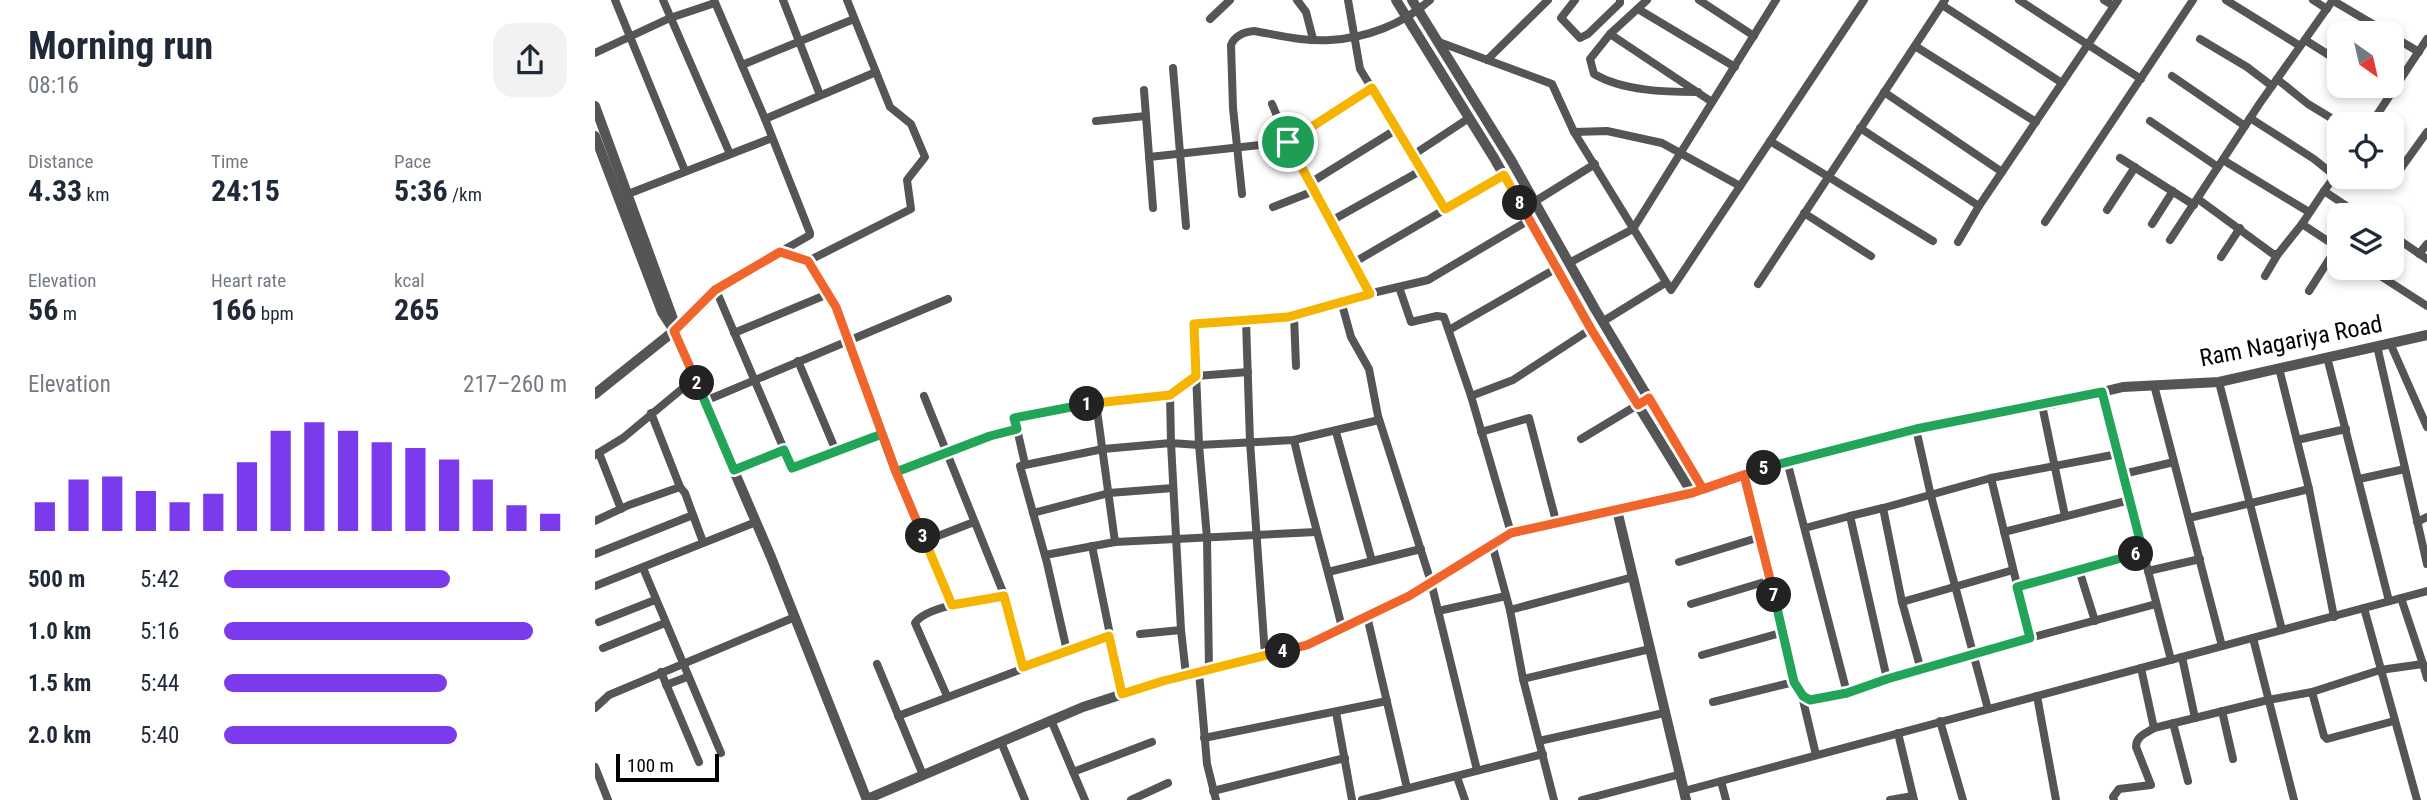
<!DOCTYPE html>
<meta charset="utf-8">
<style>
:root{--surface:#fff;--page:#f2f2f3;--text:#1f2937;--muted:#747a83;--accent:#7c3aed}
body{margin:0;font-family:"Roboto Condensed",sans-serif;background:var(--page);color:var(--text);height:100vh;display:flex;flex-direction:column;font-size:26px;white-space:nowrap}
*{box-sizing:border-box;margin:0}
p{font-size:23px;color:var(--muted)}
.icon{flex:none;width:38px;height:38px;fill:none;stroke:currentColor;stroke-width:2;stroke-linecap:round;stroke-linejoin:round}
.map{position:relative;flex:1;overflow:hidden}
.side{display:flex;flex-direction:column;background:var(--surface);width:595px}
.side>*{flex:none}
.needle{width:46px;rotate:146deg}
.buttons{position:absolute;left:1732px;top:21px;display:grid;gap:14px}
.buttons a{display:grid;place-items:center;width:77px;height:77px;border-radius:14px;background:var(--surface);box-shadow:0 4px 10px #0003;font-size:35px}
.scale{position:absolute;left:21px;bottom:18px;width:103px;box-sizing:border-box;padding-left:7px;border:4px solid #000;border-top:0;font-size:19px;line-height:24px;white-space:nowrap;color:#000;-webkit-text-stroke:5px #fff;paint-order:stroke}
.pin{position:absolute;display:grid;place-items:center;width:60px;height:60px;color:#fff;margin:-30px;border:4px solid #fff;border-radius:50%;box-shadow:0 2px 7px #0007}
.km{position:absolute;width:35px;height:35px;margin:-18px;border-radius:50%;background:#222;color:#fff;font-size:19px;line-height:35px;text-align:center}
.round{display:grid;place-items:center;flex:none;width:74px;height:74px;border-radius:21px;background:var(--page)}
.overview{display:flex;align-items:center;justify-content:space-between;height:119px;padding:0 28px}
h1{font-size:38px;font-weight:700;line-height:52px}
.metrics{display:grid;grid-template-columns:repeat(3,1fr);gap:10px;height:119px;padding:7px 28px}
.metrics div{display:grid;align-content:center}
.metrics b{font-size:30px;font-weight:700}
.metrics small{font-size:19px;font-weight:400}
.metrics p{font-size:19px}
.chart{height:196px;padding:14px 28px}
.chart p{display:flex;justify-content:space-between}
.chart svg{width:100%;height:126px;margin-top:7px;stroke:var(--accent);stroke-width:6}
ul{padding:0 28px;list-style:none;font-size:23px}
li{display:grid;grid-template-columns:112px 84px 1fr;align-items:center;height:52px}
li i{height:18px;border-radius:9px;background:var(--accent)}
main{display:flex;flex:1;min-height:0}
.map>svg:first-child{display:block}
</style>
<main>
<section class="side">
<div class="overview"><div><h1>Morning run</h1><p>08:16</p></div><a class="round"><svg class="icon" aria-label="share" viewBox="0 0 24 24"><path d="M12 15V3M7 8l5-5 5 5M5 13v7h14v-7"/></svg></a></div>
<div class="metrics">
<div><p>Distance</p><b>4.33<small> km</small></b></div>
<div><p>Time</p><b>24:15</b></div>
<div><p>Pace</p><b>5:36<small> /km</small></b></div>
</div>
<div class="metrics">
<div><p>Elevation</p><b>56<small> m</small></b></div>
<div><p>Heart rate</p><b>166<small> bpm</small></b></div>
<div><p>kcal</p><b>265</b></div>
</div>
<div class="chart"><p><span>Elevation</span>217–260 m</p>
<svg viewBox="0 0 160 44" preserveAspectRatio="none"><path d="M5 44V34M15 44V26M25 44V25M35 44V30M45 44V34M55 44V31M65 44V20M75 44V9M85 44V6M95 44V9M105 44V13M115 44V15M125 44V19M135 44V26M145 44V35M155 44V38"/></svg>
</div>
<ul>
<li><b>500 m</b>5:42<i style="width:66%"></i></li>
<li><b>1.0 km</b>5:16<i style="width:90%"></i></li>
<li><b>1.5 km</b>5:44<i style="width:65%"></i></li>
<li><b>2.0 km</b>5:40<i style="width:68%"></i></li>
</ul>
</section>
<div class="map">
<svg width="1832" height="800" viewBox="0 0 1832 800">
<rect width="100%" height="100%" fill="#fff"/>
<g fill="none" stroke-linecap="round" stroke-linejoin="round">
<g stroke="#555" stroke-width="8">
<polyline points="20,0 90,171"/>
<polyline points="68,0 135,154"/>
<polyline points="119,0 170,119 215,233 215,235 185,252"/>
<polyline points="188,0 225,95"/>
<polyline points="702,0 711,12 718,39"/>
<polyline points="753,0 765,69 851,209"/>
<polyline points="980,0 966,18 985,38 993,34 1025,3 1025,0"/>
<path d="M1052 0 1015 34 995 59 999 74C1028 91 1070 92 1103 92"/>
<polyline points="1104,0 1159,36"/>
<polyline points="1424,0 1546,79"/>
<polyline points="1509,0 1519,6"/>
<polyline points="1631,0 1705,46"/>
<polyline points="1718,0 1732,9"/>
<polyline points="1737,0 1793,33"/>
<polyline points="1347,5 1467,83"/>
<polyline points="1043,9 1140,67"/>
<polyline points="615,19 635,0"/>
<polyline points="1015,34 1117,102"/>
<polyline points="1797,36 1824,52"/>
<polyline points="1605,39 1652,67 1677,86"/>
<polyline points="1710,40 1745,62"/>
<polyline points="844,42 957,84 979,132 1076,290 1269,0"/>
<polyline points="1320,46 1441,122"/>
<polyline points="0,53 75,18 120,3"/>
<polyline points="892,60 953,0"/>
<polyline points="147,65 259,19"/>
<polyline points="578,68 591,226"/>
<polyline points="1577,76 1650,126"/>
<polyline points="1682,79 1713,104 1746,124"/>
<polyline points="1784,86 1796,94"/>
<polyline points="549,90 558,208"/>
<polyline points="1289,92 1407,172"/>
<polyline points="677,104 693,142 777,88"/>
<polyline points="1655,118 1719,159 1740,176"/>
<polyline points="170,119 281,72"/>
<polyline points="501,121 551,116"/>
<polyline points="1555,121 1623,167"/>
<polyline points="1776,124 1832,39"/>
<polyline points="1265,128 1384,206"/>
<polyline points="979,132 1012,131 1067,143 1145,186"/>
<polyline points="1175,141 1338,241"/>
<polyline points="818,155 874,118"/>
<polyline points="554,157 693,142 775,294"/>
<polyline points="1525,158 1599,205"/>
<polyline points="1628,160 1714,212"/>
<polyline points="1745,169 1729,191 1765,215"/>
<polyline points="1794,177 1799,178 1832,132"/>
<polyline points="715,183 802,129"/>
<polyline points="33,194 177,138"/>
<path d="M647 194 638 108 636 45C640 35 649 32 659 31 683 35 711 42 735 40 772 38 808 24 835 0"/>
<polyline points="1603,199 1678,254 1683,254 1707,224 1729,191"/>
<polyline points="939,202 1000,164"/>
<polyline points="678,207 719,191"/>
<polyline points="1512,210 1540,167"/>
<polyline points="1209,213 1276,256"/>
<polyline points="736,221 827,170"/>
<polyline points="1450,222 1598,0"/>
<polyline points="1557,224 1578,191"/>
<polyline points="1707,224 1745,249"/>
<polyline points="1797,235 1832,259"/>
<polyline points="1575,240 1665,103 1738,0"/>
<polyline points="1363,242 1384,206 1523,0"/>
<polyline points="1824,254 1832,244"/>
<polyline points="1626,257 1645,228"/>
<polyline points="213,261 316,209 312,180 330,157 316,124 295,107 252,0"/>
<polyline points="758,263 909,175"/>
<polyline points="974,263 1038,229 1181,0"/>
<polyline points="1773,268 1832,306"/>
<polyline points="1670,276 1683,254"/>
<polyline points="1163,284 1350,0"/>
<polyline points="804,287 816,322 842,316 849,317 876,396 916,533"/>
<polyline points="121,290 197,468 287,434"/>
<polyline points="1714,291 1742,247"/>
<polyline points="746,301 756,337 774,369 783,416 836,582 882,770"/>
<polyline points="699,316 701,366"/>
<polyline points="651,321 655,442 670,655"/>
<polyline points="1007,322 1070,283"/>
<polyline points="854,330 962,268"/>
<polyline points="79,331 120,290 185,252 213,261 241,307 301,472 357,605"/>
<polyline points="139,333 233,294"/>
<polyline points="1795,343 1832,427"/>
<polyline points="1782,346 1832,564"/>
<polyline points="1732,357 1794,601"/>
<polyline points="203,361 241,451"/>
<polyline points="1684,368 1714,489 1739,617"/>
<polyline points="1624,382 1687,630"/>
<polyline points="1559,385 1627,646"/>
<polyline points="1507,392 1576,660"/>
<polyline points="575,395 576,443 604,445 699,440 784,420"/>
<polyline points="329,396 412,602 428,667"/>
<polyline points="876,396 918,380 996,329"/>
<polyline points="110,401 353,299"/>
<polyline points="501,403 520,542"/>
<polyline points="1447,405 1470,516"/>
<polyline points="422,429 419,418 495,404 575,395 601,376 653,372"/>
<polyline points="1321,429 1336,496 1393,709"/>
<polyline points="741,432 777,561"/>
<polyline points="886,432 934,418 961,521"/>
<polyline points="986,439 1054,398"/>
<path d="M699 440C713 503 732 565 747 628"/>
<polyline points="1702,440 1751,429"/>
<polyline points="4,453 26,509"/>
<polyline points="1523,454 1396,478 1435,638 1561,604"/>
<polyline points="0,455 28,438 100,378"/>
<polyline points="1192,461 1252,693 1292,679"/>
<polyline points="139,470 189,450"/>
<polyline points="301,472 395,436 422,429 430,464"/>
<polyline points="1528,474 1579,462"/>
<polyline points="1764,479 1810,469"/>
<polyline points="1288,508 1396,478"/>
<polyline points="438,513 514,493 578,488"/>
<polyline points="98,515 108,542"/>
<polyline points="1594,518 1714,489"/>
<polyline points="0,521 34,505 85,487 56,413"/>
<polyline points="1822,522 1832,517"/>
<polyline points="1210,528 1255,516"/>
<polyline points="1409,532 1535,500"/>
<polyline points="330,541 379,522"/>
<polyline points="897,544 915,610 928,679 959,800"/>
<polyline points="497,546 527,694"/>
<polyline points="0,554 98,515 90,493 85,487"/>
<polyline points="450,555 520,542 721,532"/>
<polyline points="1084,562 1165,537"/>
<polyline points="48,568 126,753"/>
<polyline points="1484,570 1500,621"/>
<polyline points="1553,571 1605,559"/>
<polyline points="733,572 826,549"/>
<polyline points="0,586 161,522"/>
<polyline points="1422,587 1548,552"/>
<polyline points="1307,602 1418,570"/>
<polyline points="1096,604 1176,580"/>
<polyline points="1769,608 1822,800"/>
<polyline points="915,610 1038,577"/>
<polyline points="843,611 911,596"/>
<polyline points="772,616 812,788"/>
<polyline points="4,622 60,600"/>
<path d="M1189 632C1192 647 1197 696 1214 699 1224 702 1242 695 1252 693"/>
<polyline points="545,634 586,630"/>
<polyline points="1658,638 1699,800"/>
<polyline points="8,648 70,623"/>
<polyline points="472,651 452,563 425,466 508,449 576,443 586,630 591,675"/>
<polyline points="1107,655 1189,632 1149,475"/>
<polyline points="1587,657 1600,718"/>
<polyline points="282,664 328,775"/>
<polyline points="1828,664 1832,678"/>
<polyline points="1546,668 1559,728 1673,700 1717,692 1785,670 1828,664 1806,598"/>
<polyline points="614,670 612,538 604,445 599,324 693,317 756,298 833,280 934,220"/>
<polyline points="1326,670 1307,602 1288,508 1255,516 1292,679 1435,638"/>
<polyline points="66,672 104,762"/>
<polyline points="604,672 612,764 621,800"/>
<polyline points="928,679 1055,649"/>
<polyline points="71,685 92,677"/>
<polyline points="1717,692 1729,736 1732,739 1799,721"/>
<path d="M352 696 320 623C332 605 388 600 409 596"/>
<polyline points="1207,696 1221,755"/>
<polyline points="1442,696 1461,800"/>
<polyline points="1118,702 1199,682"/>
<polyline points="0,708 14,695 200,617"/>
<polyline points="1627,711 1638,759"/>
<polyline points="741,712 757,800"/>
<polyline points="303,716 514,636"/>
<polyline points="456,720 490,800"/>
<polyline points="1345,721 1368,800"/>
<polyline points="1578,723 1593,781"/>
<polyline points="1303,733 1319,800"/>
<polyline points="609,738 792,701"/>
<polyline points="944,741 1069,713"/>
<polyline points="406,742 430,800"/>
<polyline points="0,767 13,800"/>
<polyline points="478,772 557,742"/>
<polyline points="862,777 870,800"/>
<polyline points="1126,781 1131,800"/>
<polyline points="618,791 750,758"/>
<polyline points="1089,791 1832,591"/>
<polyline points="536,800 573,783"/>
<polyline points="767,800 948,754"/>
<polyline points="987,800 1086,774"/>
<polyline points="1295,800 1318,796"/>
<path d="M1519 800 1518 797 1524 789 1556 785 1541 747C1541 736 1551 733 1559 728"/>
</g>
<g stroke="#555" stroke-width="10">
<polyline points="801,0 899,158 996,329 1097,493"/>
<polyline points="817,0 916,160 1000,309 1108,489"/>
<polyline points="0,106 78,319 79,331 176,557 272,800"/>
<polyline points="0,136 67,312 78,329"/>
<polyline points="0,394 79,331"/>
<polyline points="1022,510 1091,800"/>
<polyline points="272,799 488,707 568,681 712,645 814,596 916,533 1097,493 1174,466 1321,429 1461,403 1528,387 1624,382 1832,335"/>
</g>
</g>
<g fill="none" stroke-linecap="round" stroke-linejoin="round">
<defs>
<polyline id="split-1" points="492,404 575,395 601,376 599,324 693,317 775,294 693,142"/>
<polyline id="split-2" points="102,383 139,470 189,450 197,468 287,434 301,472 395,436 422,429 419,418 492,404"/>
<polyline id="split-3" points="102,383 79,331 120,290 185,252 213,261 241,307 301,472 328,536"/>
<polyline id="split-4" points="328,536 357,605 409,596 428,667 514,636 527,694 568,681 688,651"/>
<polyline id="split-5" points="688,651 712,645 814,596 916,533 1097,493 1169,468"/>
<polyline id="split-6" points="1169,468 1321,429 1507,392 1548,552 1541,554"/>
<polyline id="split-7" points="1179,595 1199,682 1208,696 1215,700 1252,693 1292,679 1435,638 1422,587 1541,554"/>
<polyline id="split-8" points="925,203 996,329 1043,405 1054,398 1108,489 1149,475 1179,595"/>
<polyline id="split-9" points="693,142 777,88 850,209 909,175 925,203"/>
</defs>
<use href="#split-1" stroke="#fff" stroke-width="14"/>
<use href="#split-2" stroke="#fff" stroke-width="14"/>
<use href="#split-3" stroke="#fff" stroke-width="14"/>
<use href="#split-4" stroke="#fff" stroke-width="14"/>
<use href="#split-5" stroke="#fff" stroke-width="14"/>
<use href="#split-6" stroke="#fff" stroke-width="14"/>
<use href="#split-7" stroke="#fff" stroke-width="14"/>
<use href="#split-8" stroke="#fff" stroke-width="14"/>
<use href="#split-9" stroke="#fff" stroke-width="14"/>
<use href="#split-1" stroke="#f5b400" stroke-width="9"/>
<use href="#split-2" stroke="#22a559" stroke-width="9"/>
<use href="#split-3" stroke="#f0652b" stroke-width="9"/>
<use href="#split-4" stroke="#f5b400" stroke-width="9"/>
<use href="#split-5" stroke="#f0652b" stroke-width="9"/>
<use href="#split-6" stroke="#22a559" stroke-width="9"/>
<use href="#split-7" stroke="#22a559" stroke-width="9"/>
<use href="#split-8" stroke="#f0652b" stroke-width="9"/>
<use href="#split-9" stroke="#f5b400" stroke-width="9"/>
</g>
<g text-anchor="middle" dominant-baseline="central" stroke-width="6" stroke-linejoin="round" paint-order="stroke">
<g font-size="24" fill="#000" stroke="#fff">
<text transform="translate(1696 341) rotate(-11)">Ram Nagariya Road</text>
</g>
</g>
</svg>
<div class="buttons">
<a><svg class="needle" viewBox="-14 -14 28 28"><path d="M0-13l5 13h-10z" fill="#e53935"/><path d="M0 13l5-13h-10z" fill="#747a83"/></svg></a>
<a><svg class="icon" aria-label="locate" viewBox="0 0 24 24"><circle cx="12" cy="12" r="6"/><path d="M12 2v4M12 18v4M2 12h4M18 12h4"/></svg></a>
<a><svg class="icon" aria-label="layers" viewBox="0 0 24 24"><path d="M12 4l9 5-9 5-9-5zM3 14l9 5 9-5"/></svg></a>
</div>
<div class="scale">100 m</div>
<div class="pin" style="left:693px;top:142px;background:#1e9e55"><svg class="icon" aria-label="arrive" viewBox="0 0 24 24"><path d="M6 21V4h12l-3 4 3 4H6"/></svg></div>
<b class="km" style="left:492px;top:404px">1</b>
<b class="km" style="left:102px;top:383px">2</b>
<b class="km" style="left:328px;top:536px">3</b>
<b class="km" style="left:688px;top:651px">4</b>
<b class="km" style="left:1169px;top:468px">5</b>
<b class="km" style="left:1541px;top:554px">6</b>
<b class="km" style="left:1179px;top:595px">7</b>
<b class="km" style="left:925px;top:203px">8</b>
</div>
</main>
